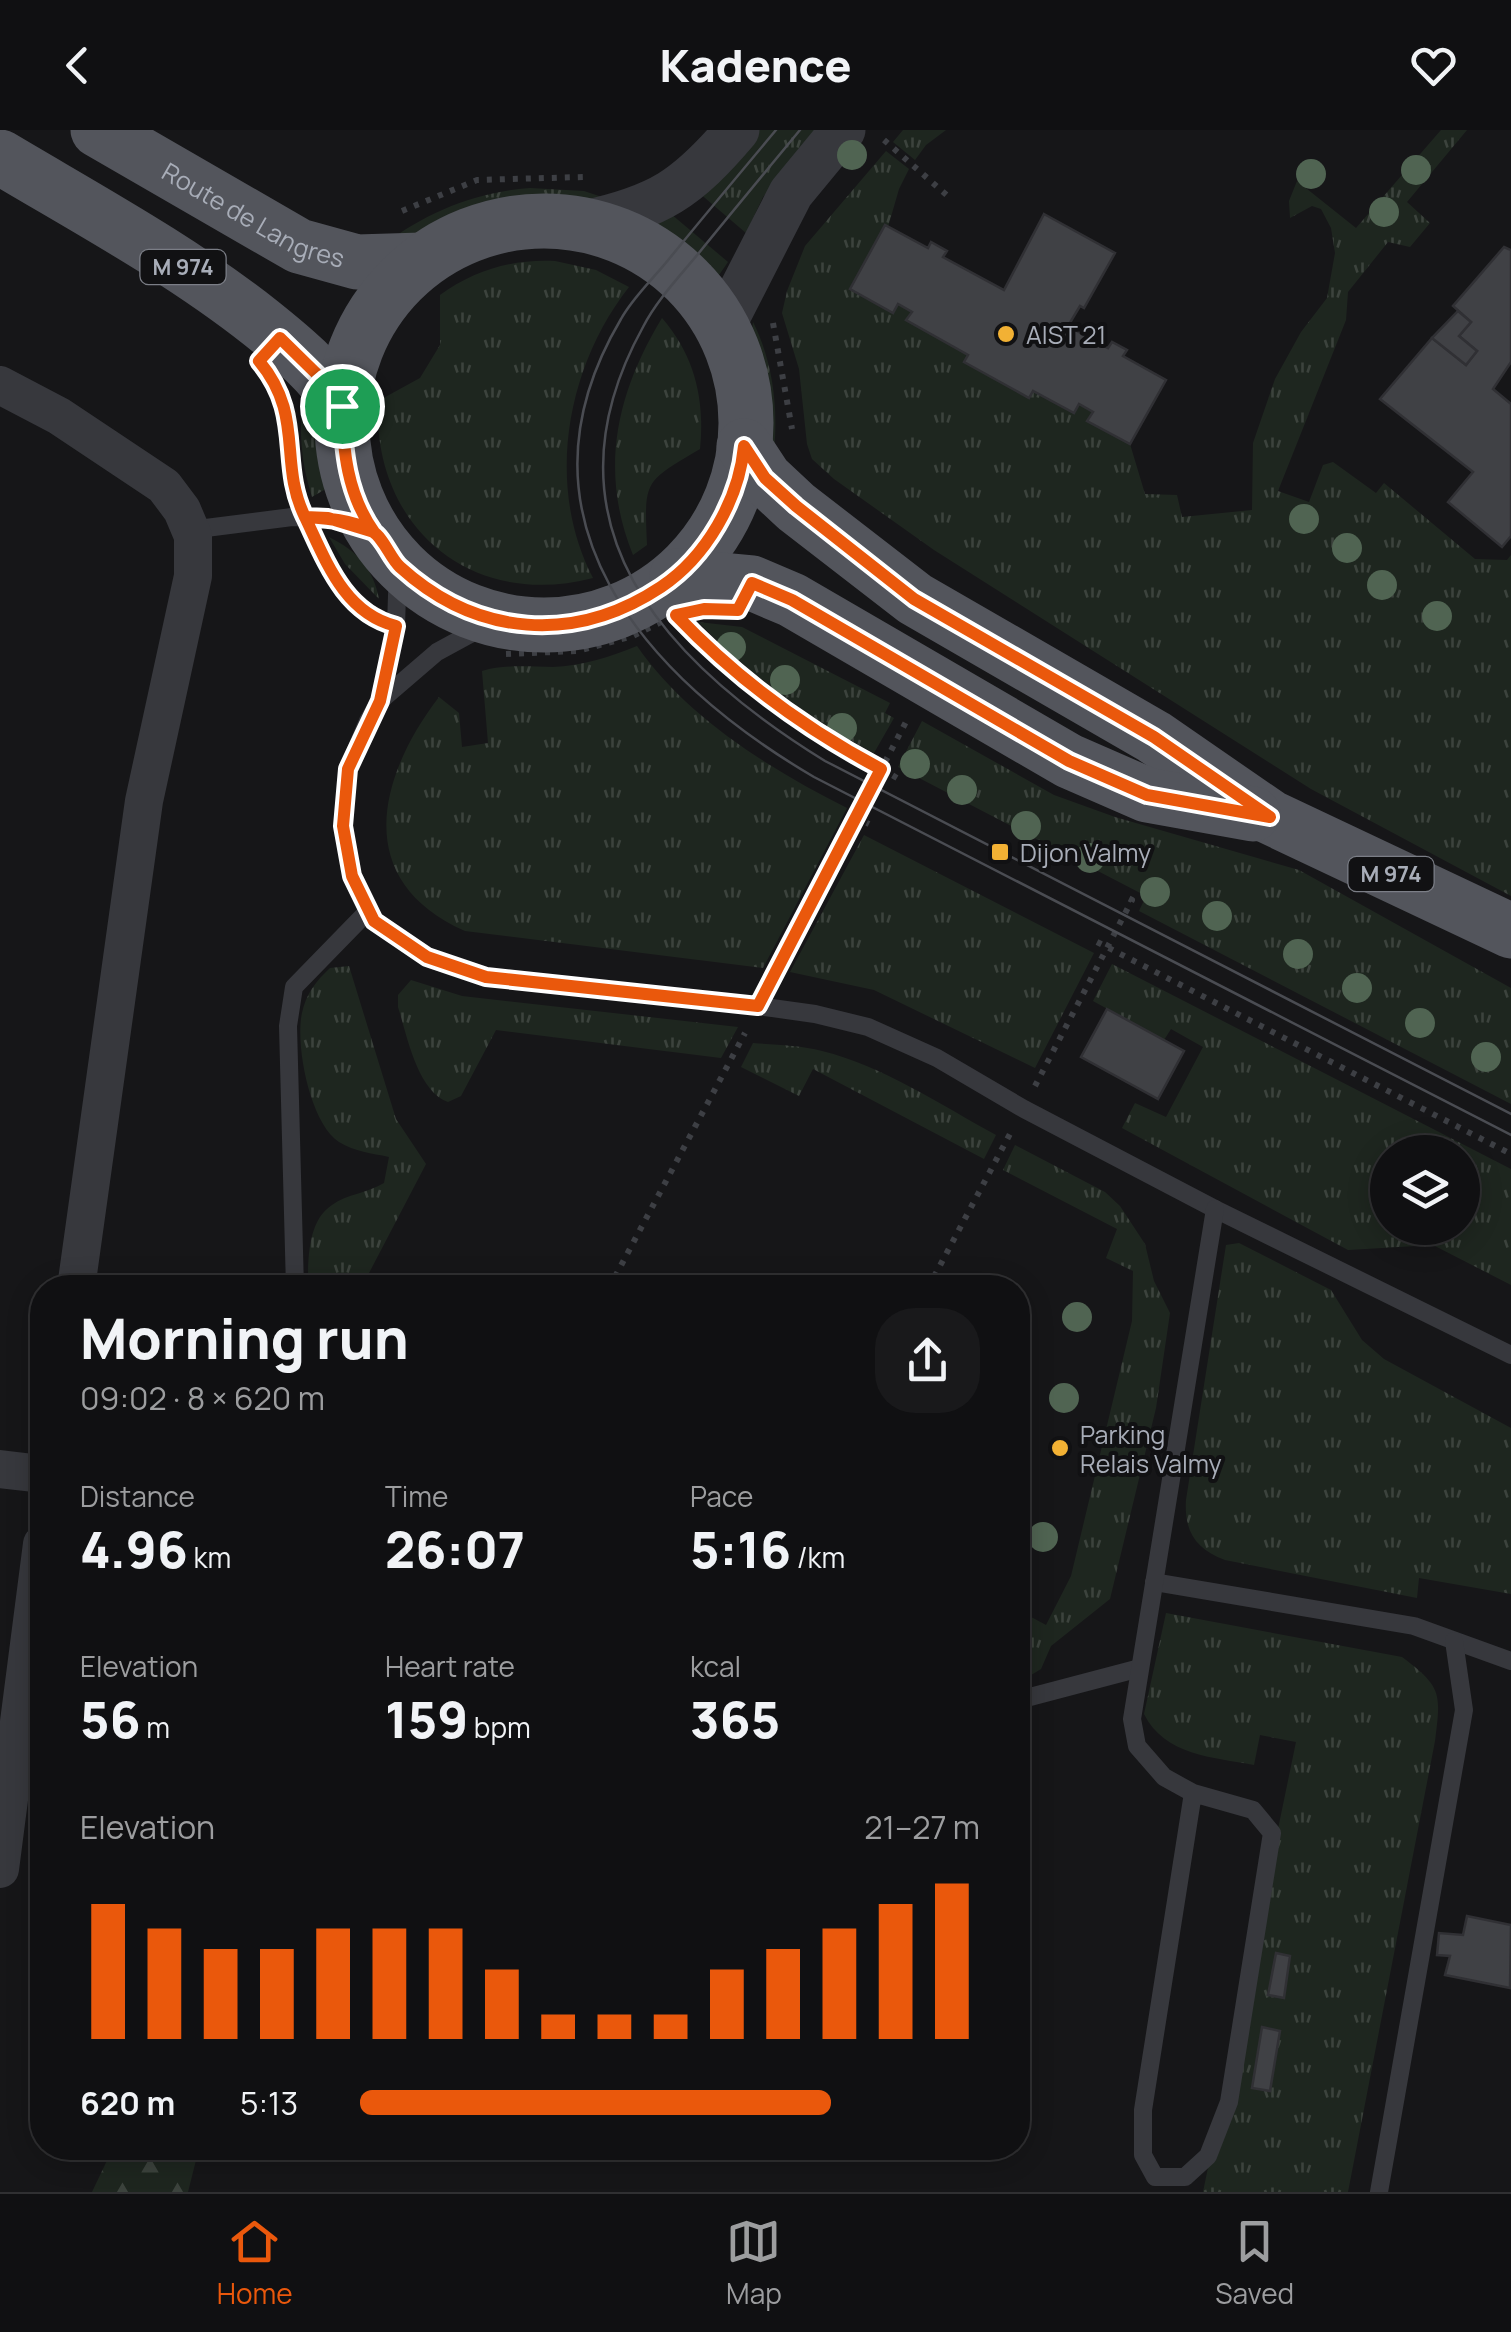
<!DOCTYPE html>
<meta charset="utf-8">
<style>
:root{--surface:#101012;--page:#19191b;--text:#f1f3f6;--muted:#9c9d9f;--line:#303032;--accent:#ea580c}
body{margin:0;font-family:Manrope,sans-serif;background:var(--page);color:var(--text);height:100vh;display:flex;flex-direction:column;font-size:38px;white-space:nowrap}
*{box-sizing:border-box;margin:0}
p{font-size:32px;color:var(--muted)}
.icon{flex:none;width:55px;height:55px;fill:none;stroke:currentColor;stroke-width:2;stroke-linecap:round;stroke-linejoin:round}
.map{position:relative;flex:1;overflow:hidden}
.drawer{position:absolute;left:30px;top:1145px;width:1000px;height:885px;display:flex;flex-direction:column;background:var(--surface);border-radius:40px;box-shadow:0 5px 25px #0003,0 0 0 2px var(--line)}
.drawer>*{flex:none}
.buttons{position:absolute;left:1370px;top:1005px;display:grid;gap:20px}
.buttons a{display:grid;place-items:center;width:110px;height:110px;border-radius:50%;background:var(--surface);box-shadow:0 5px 25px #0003,0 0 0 2px var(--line);font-size:50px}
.pin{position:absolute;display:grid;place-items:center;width:85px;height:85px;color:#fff;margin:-42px;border:5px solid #fff;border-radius:50%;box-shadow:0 2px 10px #0007}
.round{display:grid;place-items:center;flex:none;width:105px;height:105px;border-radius:40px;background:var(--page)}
.head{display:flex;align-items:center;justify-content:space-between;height:170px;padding:0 50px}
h1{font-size:55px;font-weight:800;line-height:75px}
.stats{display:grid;grid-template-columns:repeat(3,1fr);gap:15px;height:170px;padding:10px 50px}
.stats div{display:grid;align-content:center}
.stats b{font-size:50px;font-weight:800}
.stats small{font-size:28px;font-weight:400}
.stats p{font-size:28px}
.chart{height:280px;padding:20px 50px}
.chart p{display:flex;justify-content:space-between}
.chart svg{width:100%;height:180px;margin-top:10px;stroke:var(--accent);stroke-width:6}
ul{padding:0 50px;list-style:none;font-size:32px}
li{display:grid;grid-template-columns:160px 120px 1fr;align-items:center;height:75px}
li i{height:25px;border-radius:12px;background:var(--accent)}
header{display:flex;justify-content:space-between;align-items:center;height:130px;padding:0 50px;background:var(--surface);font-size:45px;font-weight:800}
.dock{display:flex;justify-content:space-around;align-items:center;height:140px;border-top:2px solid var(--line);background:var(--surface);font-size:28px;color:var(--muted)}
.dock a{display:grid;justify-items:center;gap:5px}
.dock .selected{color:var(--accent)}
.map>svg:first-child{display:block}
</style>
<header><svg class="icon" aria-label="back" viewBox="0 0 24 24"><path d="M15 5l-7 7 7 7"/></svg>Kadence<svg class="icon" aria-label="heart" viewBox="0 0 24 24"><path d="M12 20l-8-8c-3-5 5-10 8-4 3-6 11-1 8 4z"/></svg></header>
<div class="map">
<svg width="1511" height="2062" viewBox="0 0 1511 2062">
<defs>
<pattern id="grass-tufts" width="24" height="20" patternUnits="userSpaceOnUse" patternTransform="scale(2.5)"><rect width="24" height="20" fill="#1e261f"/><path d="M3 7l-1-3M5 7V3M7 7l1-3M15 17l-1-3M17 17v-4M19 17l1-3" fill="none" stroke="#3c433d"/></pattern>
<pattern id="forest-firs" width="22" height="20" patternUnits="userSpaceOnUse" patternTransform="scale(2.5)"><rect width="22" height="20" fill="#1e261f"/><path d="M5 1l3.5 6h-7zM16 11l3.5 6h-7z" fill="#3c433d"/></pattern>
</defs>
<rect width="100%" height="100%" fill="#161618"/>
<g fill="url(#grass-tufts)" fill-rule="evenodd">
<polygon points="751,0 818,0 763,67 746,103 698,62"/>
<polygon points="903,0 946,0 926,15 915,30 893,12"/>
<polygon points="1441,0 1467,0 1407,72 1430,93 1410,117 1388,112 1348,162 1346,190 1278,361 1309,372 1323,335 1333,332 1376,363 1384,353 1475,429 1507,430 1511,425 1511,766 1311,659 934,420 834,349 812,329 807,314 799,239 782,183 787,161 805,116 886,21 909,39 899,59 888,97 850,160 892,183 898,174 912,182 907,191 968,225 965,233 1028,267 1033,259 1074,283 1079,274 1093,282 1088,291 1130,314 1145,364 1177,365 1182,387 1252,380 1253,313 1275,249 1301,202 1327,168 1335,123 1331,98 1321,79 1312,76 1290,88 1289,71 1297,51 1356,98"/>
<path d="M530 58 584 61 602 67C576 82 540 70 510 74 465 79 427 106 383 115 427 82 475 62 530 58Z"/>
<path d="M671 84 728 132 719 145C711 142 709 136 702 129 689 116 671 103 654 96Z"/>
<path d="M555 131 596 140 629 157C566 237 545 356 593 448 470 480 372 396 378 271L420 248 440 215V165C475 140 512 129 555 131Z"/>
<path d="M662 188C695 226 705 270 700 319 644 352 644 350 647 415L633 425C599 341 616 264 662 188Z"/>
<path d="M753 192C774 234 779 283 773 330 757 294 748 231 753 192Z"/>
<path d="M304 263 317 280 326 347 324 360 312 367C301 333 298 299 304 263Z"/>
<path d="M329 407C357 421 373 438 379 469L345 434Z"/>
<path d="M698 492 742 497 890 573 885 583 894 588 874 623C808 588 751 545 698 492Z"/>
<path d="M637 516C686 587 771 640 847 678L763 838 465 801C352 751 377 648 439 567L459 583 462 617 488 613 482 541C506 534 528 537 553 537 582 536 610 527 637 516Z"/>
<polygon points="922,591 1054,665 1115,687 1299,740 1511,858 1511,974 1139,781 1146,766 898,637"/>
<polygon points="864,705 1094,823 1035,938 874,860 790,842"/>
<path d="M1112 834 1511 1039V1155L1433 1115 1348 1120 1122 998 1135 973 1166 987 1203 917 1171 899 1164 910 1093 871ZM1388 1022H1462V1098H1388Z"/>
<path d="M349 836 396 989 426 1034 369 1143 395 1157H308C308 1132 307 1091 332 1075 347 1064 368 1063 384 1053L389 1027C372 1023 355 1022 339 1012 310 993 295 915 302 883 306 864 316 851 330 838Z"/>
<path d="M411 850 462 866 738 897 721 928 496 900 461 966 448 972C417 961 407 905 398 877V865Z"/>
<path d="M753 913C775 915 800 915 822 921 883 936 941 975 996 1005L984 1029 813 939 799 966 741 937Z"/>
<polygon points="1015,1015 1105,1062 1120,1076 1145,1114 1154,1151 1170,1183 1156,1278 1110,1469 1051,1516 1041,1539 1018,1553 1018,1480 1046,1495 1071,1446 1132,1191 1133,1141 1106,1128 1117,1099 1003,1040"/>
<path d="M1239 1113 1331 1160 1362 1210 1384 1229 1511 1298V1464L1419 1448 1417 1468 1225 1430C1196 1419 1184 1402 1186 1370L1226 1115Z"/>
<path d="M1166 1483 1402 1527C1442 1557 1441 1563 1435 1611L1348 2062H1203L1296 1612 1260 1605 1254 1635C1213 1627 1165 1626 1144 1584Z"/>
</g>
<polygon fill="url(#forest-firs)" points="113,2018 199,2018 188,2062 92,2062"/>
<g fill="#404145" stroke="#303034" stroke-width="2.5">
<polygon points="1044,84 1115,123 1084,178 1080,176 1068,196 1108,218 1112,212 1127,220 1123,226 1166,250 1130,314 1087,291 1093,282 1079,274 1074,283 1033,261 1029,268 964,232 968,225 906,190 912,182 898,174 893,183 850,159 885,95 928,118 931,112 947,121 943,127 1004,160"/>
<polygon points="1504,117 1511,120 1511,232 1493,259 1511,274 1511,406 1502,417 1448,372 1473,342 1380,269 1432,208 1466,235 1477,221 1459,206 1471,192 1453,176"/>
<polygon points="1458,181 1471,192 1459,206 1477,221 1466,235 1432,208"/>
<polygon points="1107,879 1184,921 1158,969 1081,927"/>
<polygon points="1467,1786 1511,1795 1510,1858 1445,1845 1450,1826 1437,1825 1439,1803 1463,1805"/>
<polygon points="1276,1823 1290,1826 1284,1868 1268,1865"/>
<polygon points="1262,1897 1280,1901 1270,1961 1252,1958"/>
</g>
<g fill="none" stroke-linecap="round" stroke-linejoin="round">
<g stroke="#3d3f44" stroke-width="6" stroke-dasharray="5 8" stroke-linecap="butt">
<polyline points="884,10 950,68"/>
<polyline points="402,81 477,50 583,47"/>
<polyline points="773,193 792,299"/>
<polyline points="286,280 295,362"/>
<polyline points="318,414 338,456 368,484"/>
<path d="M683 493C746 558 821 603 897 648"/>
<polyline points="506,524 578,521 633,506 663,491"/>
<polyline points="855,687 869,694"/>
<polyline points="1097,812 1511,1024"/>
<polyline points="771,851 908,588"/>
<polyline points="1035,956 1132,770 1124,766"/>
<polyline points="609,1158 745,903"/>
<polyline points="928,1158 1011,1002"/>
</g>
<g stroke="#37383d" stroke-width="18">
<polyline points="190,400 292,387 328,388 374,402"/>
<polyline points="504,492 483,497 437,522 380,571 368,591 348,639 343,696 352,746 374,791 427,827 485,847 758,876 815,884 868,897 937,928 1024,979 1215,1079 1511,1225"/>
<polyline points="381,571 396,496 398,435"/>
<polyline points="295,1158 288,896 294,857 369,780"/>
<polyline points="1154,1452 1414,1496 1511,1531"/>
<polyline points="1018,1565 1030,1567 1140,1538"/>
<polyline points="1193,1663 1143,1980 1143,2025 1155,2047 1185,2047 1208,2026 1229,1972 1272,1703 1253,1680 1193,1663 1164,1647 1137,1616 1132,1589 1215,1079"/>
<polyline points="1379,2062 1464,1580 1454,1511"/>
</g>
<g stroke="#37383d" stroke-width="38">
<polyline points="0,255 59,286 164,356 182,380 193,406 193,446 144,671 76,1158"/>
<polyline points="0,1339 42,1344"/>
<polyline points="0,1739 42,1414"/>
</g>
<g stroke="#37383d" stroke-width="45">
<path d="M584 93C659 77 687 59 737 0"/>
<polyline points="723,196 791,63 843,0"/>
</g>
<g stroke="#53555c" stroke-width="55">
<path id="s1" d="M98 0 299 116 357 132 422 130"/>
<path d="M0 27C89 80 180 129 261 193 291 217 323 243 342 276"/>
<circle cx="544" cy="293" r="202"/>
<polyline points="744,316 765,348 796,377 915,469 1154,607 1270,687 1511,801"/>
<polyline points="677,446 752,453 792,470 1069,631 1147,665 1253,684"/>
</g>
<g stroke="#4a4c52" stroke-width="2.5">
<path d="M776 0C740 43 704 86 669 129 653 149 633 167 621 189 503 388 645 548 814 647L1511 1005"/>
<path d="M800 0C766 41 732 82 698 124 679 147 657 170 643 197 535 393 663 531 825 631L1511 984"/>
</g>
</g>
<g fill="#506452">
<circle cx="852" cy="25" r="15"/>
<circle cx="1416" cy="40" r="15"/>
<circle cx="1311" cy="44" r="15"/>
<circle cx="1384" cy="82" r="15"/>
<circle cx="1304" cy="389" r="15"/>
<circle cx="1347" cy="418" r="15"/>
<circle cx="1382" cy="455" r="15"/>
<circle cx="1437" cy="486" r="15"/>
<circle cx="731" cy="517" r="15"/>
<circle cx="785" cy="550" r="15"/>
<circle cx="842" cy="598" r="15"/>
<circle cx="915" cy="634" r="15"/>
<circle cx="962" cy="660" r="15"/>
<circle cx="1026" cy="696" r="15"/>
<circle cx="1090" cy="728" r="15"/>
<circle cx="1155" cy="762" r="15"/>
<circle cx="1217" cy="786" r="15"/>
<circle cx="1298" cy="824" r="15"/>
<circle cx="1357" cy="858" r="15"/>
<circle cx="1420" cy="893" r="15"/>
<circle cx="1486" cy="927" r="15"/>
<circle cx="1077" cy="1187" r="15"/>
<circle cx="1064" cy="1268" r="15"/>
<circle cx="1043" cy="1407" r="15"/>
</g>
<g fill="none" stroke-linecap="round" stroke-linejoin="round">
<defs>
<path id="route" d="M342 276C343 320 347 364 374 402L328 388 305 387C326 431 344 483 396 496L380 571 348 639 343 696 352 746 374 791 427 827 486 847 758 876 881 639C805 599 735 547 676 485L704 479 738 480 752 453 792 470 1069 631 1147 665 1270 687 1154 607 914 469 796 376 765 348 744 316C739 370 706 427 661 457 575 514 477 507 400 437 390 428 384 408 372 401 354 390 325 388 305 387 278 332 305 286 259 231L280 208 331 258 342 276"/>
</defs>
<use href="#route" stroke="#fff" stroke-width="20"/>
<use href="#route" stroke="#ea580c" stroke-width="12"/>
</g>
<g fill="#f2b134" stroke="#111113" stroke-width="4">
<circle cx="1006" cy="204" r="10"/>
<rect x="990" y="712" width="20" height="20" rx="5"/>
<circle cx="1060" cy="1318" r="10"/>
</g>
<g text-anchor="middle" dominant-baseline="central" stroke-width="8" stroke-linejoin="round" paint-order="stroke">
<g fill="#111113" stroke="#7b7e86" stroke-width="2.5">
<rect x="140.5" y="120" width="85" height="34" rx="8"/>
<rect x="1348.5" y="727" width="85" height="34" rx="8"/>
</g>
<g font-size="22" font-weight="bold" fill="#a8adb8">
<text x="183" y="137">M 974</text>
<text x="1391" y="744">M 974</text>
</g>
<g font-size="25" fill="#a8adb8" stroke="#111113">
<text stroke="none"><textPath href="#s1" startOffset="178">Route de Langres</textPath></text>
</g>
<g font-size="25" fill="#a8adb8" stroke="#111113" text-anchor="start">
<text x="1026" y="204">AIST 21</text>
<text x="1020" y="722">Dijon Valmy</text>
<text x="1080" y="1304">Parking<tspan x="1080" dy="29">Relais Valmy</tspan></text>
</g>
</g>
</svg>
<div class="buttons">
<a><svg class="icon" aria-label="layers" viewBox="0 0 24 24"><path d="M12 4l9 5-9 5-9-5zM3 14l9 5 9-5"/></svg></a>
</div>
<div class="pin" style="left:342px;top:276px;background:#1e9e55"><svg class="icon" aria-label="arrive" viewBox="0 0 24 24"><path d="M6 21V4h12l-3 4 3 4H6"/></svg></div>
<section class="drawer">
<div class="head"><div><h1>Morning run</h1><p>09:02 · 8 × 620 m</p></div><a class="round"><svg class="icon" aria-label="share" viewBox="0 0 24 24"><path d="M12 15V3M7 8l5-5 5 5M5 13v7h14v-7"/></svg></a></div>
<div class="stats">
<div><p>Distance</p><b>4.96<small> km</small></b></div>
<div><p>Time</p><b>26:07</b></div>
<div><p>Pace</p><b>5:16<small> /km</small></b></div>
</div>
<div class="stats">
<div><p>Elevation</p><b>56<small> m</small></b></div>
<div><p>Heart rate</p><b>159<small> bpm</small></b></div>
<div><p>kcal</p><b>365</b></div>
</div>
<div class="chart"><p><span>Elevation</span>21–27 m</p>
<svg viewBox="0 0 160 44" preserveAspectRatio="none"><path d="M5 44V11M15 44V17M25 44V22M35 44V22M45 44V17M55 44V17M65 44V17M75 44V27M85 44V38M95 44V38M105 44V38M115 44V27M125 44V22M135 44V17M145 44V11M155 44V6"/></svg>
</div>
<ul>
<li><b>620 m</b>5:13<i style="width:76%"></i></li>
</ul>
</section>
</div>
<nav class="dock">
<a class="selected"><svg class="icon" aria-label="home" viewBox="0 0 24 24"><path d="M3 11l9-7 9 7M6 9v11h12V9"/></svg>Home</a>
<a><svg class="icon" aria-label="map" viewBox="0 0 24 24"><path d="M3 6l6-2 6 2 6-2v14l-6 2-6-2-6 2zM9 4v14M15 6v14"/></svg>Map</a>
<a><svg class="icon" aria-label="saved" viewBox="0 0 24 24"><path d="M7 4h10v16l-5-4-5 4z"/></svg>Saved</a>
</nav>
